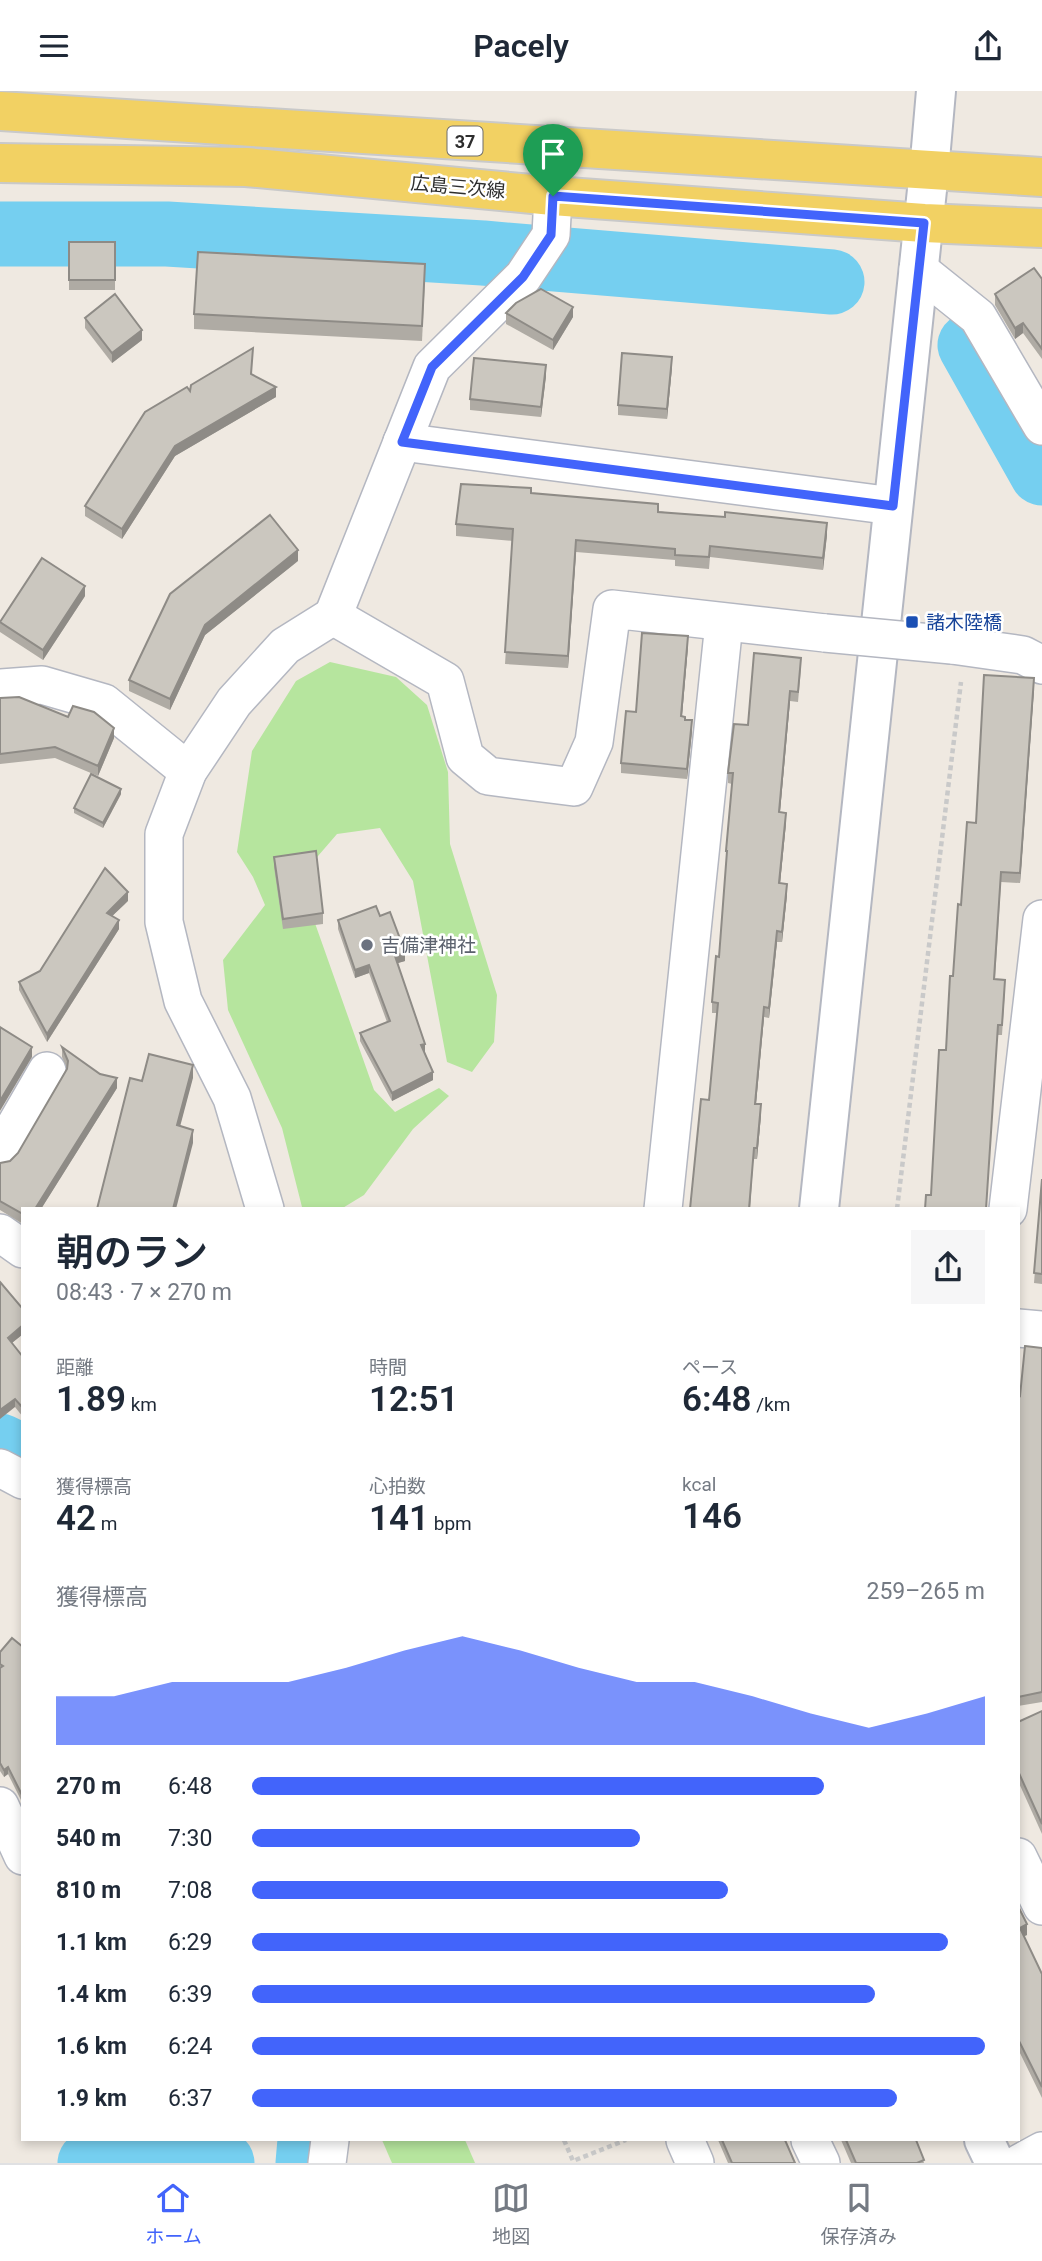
<!DOCTYPE html>
<html lang="ja">
<meta charset="utf-8">
<style>
:root{--surface:#fff;--page:#f6f6f7;--text:#1f2937;--muted:#747a83;--line:#e0e1e3;--accent:#4264fb}
body{margin:0;font-family:Roboto,"Noto Sans JP",sans-serif;background:var(--page);color:var(--text);height:100vh;display:flex;flex-direction:column;font-size:26px;white-space:nowrap}
*{box-sizing:border-box;margin:0}
p{font-size:23px;color:var(--muted)}
.icon{flex:none;width:38px;height:38px;fill:none;stroke:currentColor;stroke-width:2;stroke-linecap:round;stroke-linejoin:round}
.map{position:relative;flex:1;overflow:hidden}
.sheet{position:absolute;left:21px;top:1116px;width:999px;height:934px;display:flex;flex-direction:column;background:var(--surface);border-radius:0px;box-shadow:0 4px 10px #0003}
.sheet>*{flex:none}
.pin{position:absolute;display:grid;place-items:center;width:60px;height:60px;color:#fff;margin:-72px -30px;border-radius:50% 50% 50% 0;rotate:-45deg;box-shadow:0 0 7px #0007}
.pin .icon{rotate:45deg}
.round{display:grid;place-items:center;flex:none;width:74px;height:74px;border-radius:0px;background:var(--page)}
.head{display:flex;align-items:center;justify-content:space-between;height:119px;padding:0 35px}
h1{font-size:38px;font-weight:600;line-height:52px}
.stats{display:grid;grid-template-columns:repeat(3,1fr);gap:10px;height:119px;padding:7px 35px}
.stats div{display:grid;align-content:center}
.stats b{font-size:35px;font-weight:600}
.stats small{font-size:19px;font-weight:400}
.stats p{font-size:19px}
.chart{height:196px;padding:14px 35px}
.chart p{display:flex;justify-content:space-between}
.chart svg{width:100%;height:126px;margin-top:7px;fill:var(--accent);opacity:.7}
ul{padding:0 35px;list-style:none;font-size:23px}
li{display:grid;grid-template-columns:112px 84px 1fr;align-items:center;height:52px}
li i{height:18px;border-radius:9px;background:var(--accent)}
header{display:flex;justify-content:space-between;align-items:center;height:91px;padding:0 35px;background:var(--surface);font-size:32px;font-weight:600}
.tabs{display:flex;justify-content:space-around;align-items:center;height:98px;border-top:2px solid var(--line);background:var(--surface);font-size:19px;color:var(--muted)}
.tabs a{display:grid;justify-items:center;gap:4px}
.tabs .on{color:var(--accent)}
.map>svg:first-child{display:block}
</style>
<header><svg class="icon" aria-label="menu" viewBox="0 0 24 24"><path d="M4 6h16M4 12h16M4 18h16"/></svg>Pacely<svg class="icon" aria-label="share" viewBox="0 0 24 24"><path d="M12 15V3M7 8l5-5 5 5M5 13v7h14v-7"/></svg></header>
<div class="map">
<svg width="1042" height="2072" viewBox="0 0 1042 2072">
<rect width="100%" height="100%" fill="#efe9e1"/>
<g fill="#b6e59e">
<polygon points="330,571 396,586 427,614 448,681 450,753 497,904 494,951 472,981 447,971 413,790 380,737 337,743 299,787 374,999 395,1021 439,997 449,1005 413,1038 364,1104 341,1118 308,1118 302,1116 282,1037 228,919 223,869 265,814 253,786 237,761 252,660 296,590"/>
<polygon points="382,2049 465,2049 475,2072 392,2072"/>
</g>
<g fill="none" stroke-linecap="round" stroke-linejoin="round">
<g stroke="#75cff0" stroke-width="65">
<polyline points="0,143 167,143 483,162 832,191"/>
<polyline points="970,254 1042,382"/>
<polyline points="0,1355 23,1366"/>
<polyline points="90,2072 146,2055 222,2072"/>
<polyline points="308,2072 310,2049"/>
</g>
<defs>
<g id="street">
<polyline points="553,105 551,144 523,186 432,276 333,525 445,590 465,666 488,685 574,696 594,651 612,518 825,542"/>
<polyline points="918,178 978,226 1042,335"/>
<polyline points="402,351 893,415"/>
<polyline points="952,554 1023,564 1042,574"/>
<polyline points="0,597 42,594 104,612 188,680"/>
<polyline points="0,1061 47,980"/>
<polyline points="265,1118 232,1007 183,910 164,831 164,743 188,680 234,611 285,555 333,525"/>
<polyline points="663,1118 724,532"/>
<polyline points="1008,1118 1042,828"/>
<polyline points="0,1142 23,1158"/>
<polyline points="1018,1237 1042,1239"/>
<polyline points="0,1377 23,1389"/>
<polyline points="0,1715 23,1765"/>
<polyline points="1018,1766 1042,1815"/>
<polyline points="685,2049 695,2072"/>
<polyline points="810,2049 821,2072"/>
<polyline points="327,2072 330,2049"/>
<polyline points="1020,2072 1042,2060"/>
</g>
<g id="secondary">
<polyline points="819,1118 929,80 936,0"/>
<polyline points="984,2049 995,2072"/>
</g>
<g id="primary">
<polyline points="0,20 1042,86"/>
<polyline points="0,72 246,76 553,105 924,132 1042,137"/>
</g>
</defs>
<use href="#street" stroke="#b4b7c1" stroke-width="40"/>
<use href="#secondary" stroke="#b4b7c1" stroke-width="42"/>
<use href="#primary" stroke="#c9c9c9" stroke-width="42"/>
<g stroke="#c9c9c9" stroke-width="4.5" stroke-dasharray="5 3.5" stroke-linecap="butt">
<polyline points="897,1118 961,591"/>
<polyline points="564,2049 573,2070 626,2049"/>
</g>
<use href="#street" stroke="#fff" stroke-width="37"/>
<use href="#secondary" stroke="#fff" stroke-width="38"/>
<use href="#primary" stroke="#f2d163" stroke-width="38"/>
<defs>
<polyline id="street-bridge" points="825,542 952,554"/>
</defs>
<use href="#street-bridge" stroke="#b4b7c1" stroke-width="40" stroke-linecap="butt"/>
<use href="#street-bridge" stroke="#fff" stroke-width="37"/>
</g>
<g fill="#afaba4">
<rect x="69" y="151" width="46" height="48"/>
<polygon points="425,188 422,250 194,238 194,223"/>
<polygon points="1042,188 1042,268 1023,242 1015,248 995,214 995,203"/>
<polygon points="506,222 573,226 553,259 506,233"/>
<polygon points="85,227 142,249 112,272 85,237"/>
<polygon points="672,276 667,328 618,324 618,314"/>
<polygon points="252,283 276,306 175,365 122,448 85,425 85,415 190,300"/>
<polygon points="546,285 541,326 470,319 470,308"/>
<polygon points="531,402 827,444 823,479 710,466 709,478 675,475 675,469 576,461 568,577 505,573 513,450 456,445 456,433"/>
<polygon points="298,470 205,544 170,619 129,600 129,589"/>
<polygon points="85,505 43,569 0,541 0,531"/>
<polygon points="688,555 682,625 692,640 687,688 621,682 621,672 636,621"/>
<polygon points="801,577 798,611 790,610 780,721 786,732 780,793 787,804 782,851 777,851 769,927 764,926 756,1013 761,1024 757,1068 754,1068 709,1009 717,922 712,922 712,911 719,866 727,770 726,770 726,760 732,693 728,692 728,682 748,634"/>
<polygon points="1034,598 1020,792 1001,791 995,888 1005,899 1002,944 998,944 931,1104 961,814 976,732"/>
<polygon points="0,607 114,647 98,685 55,667 0,673"/>
<polygon points="121,703 103,737 74,722 74,717"/>
<polygon points="274,766 323,822 323,833 283,838 274,776"/>
<polygon points="128,810 112,825 119,838 47,951 19,899 19,891 40,880"/>
<polygon points="380,825 405,870 397,872 433,989 392,1010 360,950 360,942 387,931 369,882 355,887 338,838 338,829"/>
<polygon points="62,956 117,997 41,1118 23,1118 23,1133 0,1119 0,1072 10,1070 18,1062 67,977 62,966"/>
<polygon points="1042,1088 1042,1193 1034,1192"/>
<polygon points="0,1191 23,1218 23,1243 12,1252 23,1266 23,1326 15,1316"/>
<polygon points="1042,1257 1042,1611 1018,1615 1018,1304 1020,1305"/>
<polygon points="23,1556 23,1713 8,1683 4,1686 0,1680 0,1561"/>
<polygon points="1042,1620 1042,1743 1018,1690 1018,1631"/>
<polygon points="1018,1815 1027,1844 1024,1845 1042,1883 1042,2007 1018,1958"/>
<polygon points="718,2049 787,2049 785,2050 795,2072 728,2072"/>
<polygon points="841,2049 916,2049 924,2072 851,2072"/>
</g>
<g fill="#8e8b86">
<polygon points="573,216 573,226 553,259 553,249"/>
<polygon points="1023,232 1023,242 1015,248 1015,237"/>
<polygon points="142,239 142,249 112,272 112,262"/>
<polygon points="672,266 672,276 667,328 667,318"/>
<polygon points="546,274 546,285 541,326 541,316"/>
<polygon points="276,296 276,306 175,365 122,448 122,438 175,355"/>
<polygon points="827,432 827,444 823,479 823,467"/>
<polygon points="576,449 576,461 568,577 568,565"/>
<polygon points="298,459 298,470 205,544 170,619 170,608 205,534"/>
<polygon points="85,495 85,505 43,569 43,559"/>
<polygon points="688,545 688,555 681,636 681,625"/>
<polygon points="1034,587 1034,598 1020,792 1020,782"/>
<polygon points="790,600 790,610 779,731 779,721"/>
<polygon points="692,629 692,640 687,688 687,678"/>
<polygon points="114,637 114,647 98,685 98,675"/>
<polygon points="121,698 121,703 103,737 103,732"/>
<polygon points="786,722 786,732 779,803 779,792"/>
<polygon points="787,793 787,804 782,851 782,841"/>
<polygon points="128,801 128,810 107,830 107,822"/>
<polygon points="119,829 119,838 47,951 47,943"/>
<polygon points="777,840 777,851 769,927 769,917"/>
<polygon points="405,861 405,870 395,873 395,865"/>
<polygon points="369,874 369,882 355,887 355,879"/>
<polygon points="764,916 764,926 755,1023 755,1013"/>
<polygon points="425,953 425,961 421,962 421,954"/>
<polygon points="32,956 32,966 0,1020 0,1010"/>
<polygon points="193,974 193,987 177,1047 177,1034"/>
<polygon points="433,981 433,989 392,1010 392,1002"/>
<polygon points="117,987 117,997 41,1118 35,1118"/>
<polygon points="761,1013 761,1024 757,1068 757,1057"/>
<polygon points="193,1039 193,1052 176,1118 173,1118"/>
<polygon points="754,1057 750,1118 749,1118"/>
<polygon points="23,1234 23,1243 8,1255 8,1247"/>
<polygon points="15,1308 15,1316 0,1328 0,1319"/>
<polygon points="8,1676 8,1683 4,1686 4,1679"/>
<polygon points="1027,1833 1027,1844 1020,1847 1020,1837"/>
</g>
<g fill="#cbc7bf" stroke="#8e8b86" stroke-width="2">
<rect x="69" y="151" width="46" height="38"/>
<polygon points="198,161 425,173 422,235 194,223"/>
<polygon points="1034,177 1042,188 1042,258 1023,232 1015,237 995,203"/>
<polygon points="541,198 573,216 553,249 506,222 516,212"/>
<polygon points="115,203 142,239 112,262 85,227"/>
<polygon points="253,257 251,283 276,296 175,355 122,438 85,415 145,321 187,296 190,300 191,294"/>
<polygon points="622,262 672,266 667,318 618,314"/>
<polygon points="474,267 546,274 541,316 470,308"/>
<polygon points="461,393 531,397 531,402 658,413 658,421 725,426 725,421 827,432 823,467 710,455 709,466 675,464 675,458 576,449 568,565 505,561 513,438 456,433"/>
<polygon points="270,424 298,459 205,534 170,608 129,589 170,503"/>
<polygon points="42,467 85,495 43,559 0,531"/>
<polygon points="642,542 688,545 681,625 685,626 685,629 692,629 687,678 621,672 626,620 636,621"/>
<polygon points="754,562 801,567 798,601 790,600 779,721 786,722 779,792 787,793 782,841 777,840 769,917 764,916 755,1013 761,1013 757,1057 754,1057 749,1118 690,1118 701,1008 709,1009 718,912 712,911 716,865 719,866 727,760 726,760 733,682 728,682 734,633 748,634"/>
<polygon points="984,584 1034,587 1020,782 1001,781 994,888 1005,889 1002,934 998,934 986,1118 925,1118 926,1104 931,1104 939,959 946,959 950,885 953,885 958,813 961,814 967,731 976,732"/>
<polygon points="19,606 68,626 73,615 94,621 114,637 98,675 55,656 0,663 0,607"/>
<polygon points="91,683 121,698 103,732 74,717"/>
<polygon points="316,760 323,822 283,828 274,766"/>
<polygon points="105,777 128,801 107,822 119,829 47,943 19,891 40,880"/>
<polygon points="376,815 380,825 390,821 405,861 395,865 425,953 421,954 433,981 392,1002 360,942 390,930 369,874 355,879 338,829"/>
<polygon points="0,936 32,956 0,1010"/>
<polygon points="62,956 100,983 117,987 35,1118 23,1118 23,1123 0,1110 0,1072 10,1070 18,1062 67,978 68,970"/>
<polygon points="149,963 193,974 177,1034 193,1039 173,1118 97,1118 130,987 142,990"/>
<polygon points="1042,1088 1042,1183 1034,1182"/>
<polygon points="0,1191 23,1218 23,1234 8,1247 23,1266 23,1317 15,1308 0,1319"/>
<polygon points="1025,1255 1042,1257 1042,1601 1018,1606 1018,1304 1020,1305"/>
<polygon points="12,1547 23,1556 23,1706 8,1676 4,1679 0,1672 0,1577 3,1575 0,1573 0,1561"/>
<polygon points="1042,1620 1042,1733 1018,1680 1018,1631"/>
<polygon points="1018,1815 1027,1833 1020,1837 1042,1883 1042,1996 1018,1948"/>
<polygon points="722,2049 785,2049 795,2072 732,2072"/>
<polygon points="846,2049 916,2049 924,2069 917,2072 856,2072"/>
</g>
<g fill="none" stroke-linecap="round" stroke-linejoin="round">
<defs>
<polygon id="route" points="553,105 924,132 893,415 402,351 432,276 523,186 551,144"/>
</defs>
<use href="#route" stroke="#fff" stroke-width="14"/>
<use href="#route" stroke="#4264fb" stroke-width="9"/>
</g>
<rect fill="#1a4fb4" stroke="#fff" stroke-width="2.5" x="905" y="524" width="14" height="14" rx="3.5"/>
<circle fill="#6b7280" stroke="#fff" stroke-width="2.5" cx="367" cy="854" r="7"/>
<g text-anchor="middle" dominant-baseline="central" stroke-width="5" stroke-linejoin="round" paint-order="stroke">
<rect fill="#fff" stroke="#6d6d6d" stroke-width="2" x="447.5" y="35.5" width="35" height="29" rx="5"/>
<g font-size="18" font-weight="bold" fill="#2e2e2e">
<text x="465" y="50">37</text>
</g>
<g font-size="19" fill="#2e2e2e" stroke="#fff">
<text transform="translate(458 96) rotate(5)">広島三次線</text>
</g>
<g font-size="19" fill="#164399" stroke="#fff" text-anchor="start">
<text x="926" y="531">諸木陸橋</text>
</g>
<g font-size="19" fill="#5b616d" stroke="#fff" text-anchor="start">
<text x="381" y="854">吉備津神社</text>
</g>
</g>
</svg>
<div class="pin" style="left:553px;top:105px;background:#1e9e55"><svg class="icon" aria-label="arrive" viewBox="0 0 24 24"><path d="M6 21V4h12l-3 4 3 4H6"/></svg></div>
<section class="sheet">
<div class="head"><div><h1>朝のラン</h1><p>08:43 · 7 × 270 m</p></div><a class="round"><svg class="icon" aria-label="share" viewBox="0 0 24 24"><path d="M12 15V3M7 8l5-5 5 5M5 13v7h14v-7"/></svg></a></div>
<div class="stats">
<div><p>距離</p><b>1.89<small> km</small></b></div>
<div><p>時間</p><b>12:51</b></div>
<div><p>ペース</p><b>6:48<small> /km</small></b></div>
</div>
<div class="stats">
<div><p>獲得標高</p><b>42<small> m</small></b></div>
<div><p>心拍数</p><b>141<small> bpm</small></b></div>
<div><p>kcal</p><b>146</b></div>
</div>
<div class="chart"><p><span>獲得標高</span>259–265 m</p>
<svg viewBox="0 0 160 44" preserveAspectRatio="none"><path d="M0 44V27L10 27L20 22L30 22L40 22L50 17L60 11L70 6L80 11L90 17L100 22L110 22L120 27L130 33L140 38L150 33L160 27V44z"/></svg>
</div>
<ul>
<li><b>270 m</b>6:48<i style="width:78%"></i></li>
<li><b>540 m</b>7:30<i style="width:53%"></i></li>
<li><b>810 m</b>7:08<i style="width:65%"></i></li>
<li><b>1.1 km</b>6:29<i style="width:95%"></i></li>
<li><b>1.4 km</b>6:39<i style="width:85%"></i></li>
<li><b>1.6 km</b>6:24<i style="width:100%"></i></li>
<li><b>1.9 km</b>6:37<i style="width:88%"></i></li>
</ul>
</section>
</div>
<nav class="tabs">
<a class="on"><svg class="icon" aria-label="home" viewBox="0 0 24 24"><path d="M3 11l9-7 9 7M6 9v11h12V9"/></svg>ホーム</a>
<a><svg class="icon" aria-label="map" viewBox="0 0 24 24"><path d="M3 6l6-2 6 2 6-2v14l-6 2-6-2-6 2zM9 4v14M15 6v14"/></svg>地図</a>
<a><svg class="icon" aria-label="saved" viewBox="0 0 24 24"><path d="M7 4h10v16l-5-4-5 4z"/></svg>保存済み</a>
</nav>
